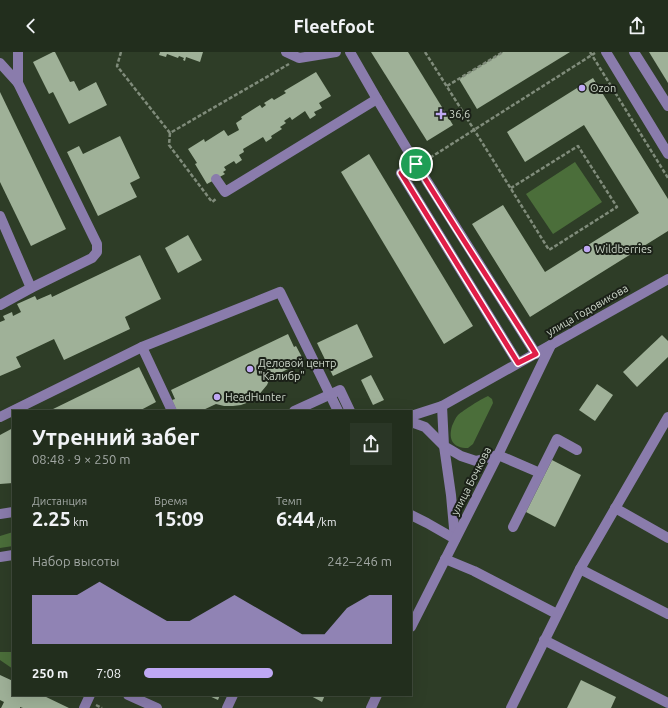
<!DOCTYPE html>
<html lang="ru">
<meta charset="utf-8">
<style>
:root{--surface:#222e1d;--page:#2a3626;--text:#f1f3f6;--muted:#a2a8a4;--line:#3f4a3b;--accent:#bfa8f4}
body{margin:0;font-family:Ubuntu,sans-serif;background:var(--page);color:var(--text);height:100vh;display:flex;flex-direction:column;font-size:15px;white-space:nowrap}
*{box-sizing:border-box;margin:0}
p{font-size:13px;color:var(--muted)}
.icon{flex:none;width:22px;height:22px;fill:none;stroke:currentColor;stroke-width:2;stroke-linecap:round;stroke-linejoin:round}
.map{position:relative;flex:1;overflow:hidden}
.panel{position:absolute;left:12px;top:358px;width:400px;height:286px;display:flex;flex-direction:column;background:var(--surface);border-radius:0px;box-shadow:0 4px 16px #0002,0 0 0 1px var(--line)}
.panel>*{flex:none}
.pin{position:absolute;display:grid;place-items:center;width:34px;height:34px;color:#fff;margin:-17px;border:2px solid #fff;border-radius:50%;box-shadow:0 1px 4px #0007}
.round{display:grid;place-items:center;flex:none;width:42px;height:42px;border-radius:0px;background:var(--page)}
.overview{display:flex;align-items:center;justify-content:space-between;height:68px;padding:0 20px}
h1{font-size:22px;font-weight:600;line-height:30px}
.stats{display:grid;grid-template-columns:repeat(3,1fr);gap:6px;height:68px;padding:4px 20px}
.stats div{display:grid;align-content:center}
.stats b{font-size:20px;font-weight:600}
.stats small{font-size:11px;font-weight:400}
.stats p{font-size:11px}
.chart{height:112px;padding:8px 20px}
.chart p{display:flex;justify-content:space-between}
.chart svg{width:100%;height:72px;margin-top:4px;fill:var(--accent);opacity:.7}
ul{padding:0 20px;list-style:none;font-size:13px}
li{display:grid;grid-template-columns:64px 48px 1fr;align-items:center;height:30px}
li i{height:10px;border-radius:5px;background:var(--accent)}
header{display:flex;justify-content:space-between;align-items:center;height:52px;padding:0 20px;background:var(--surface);font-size:18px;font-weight:600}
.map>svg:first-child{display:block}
</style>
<header><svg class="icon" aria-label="back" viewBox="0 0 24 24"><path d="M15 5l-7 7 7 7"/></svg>Fleetfoot<svg class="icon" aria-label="share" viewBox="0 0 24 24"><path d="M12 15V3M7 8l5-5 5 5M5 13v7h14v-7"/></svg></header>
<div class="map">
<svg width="668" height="656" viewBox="0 0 668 656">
<rect width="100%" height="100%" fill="#2e3d27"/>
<g fill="#4b6e3a">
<polygon points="575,110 602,150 553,182 526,142"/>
<path d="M488 344 492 347 493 351 473 392 468 396C453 396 448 388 452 374 454 370 455 366 458 363 464 358 481 347 488 344Z"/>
<polygon points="13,480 13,494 0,496 0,484"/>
<polygon points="0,600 13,600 13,617 0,608"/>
</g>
<g fill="#9fb198">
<polygon points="53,0 55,0 70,30 74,29 79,39 96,30 107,53 69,72 53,40 49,42 33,10"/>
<polygon points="160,0 203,0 200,10 186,5 185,9 183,8 184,6 179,4 178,6 167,2 166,5 159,3"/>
<polygon points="371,0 408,0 453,73 427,89"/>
<polygon points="503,0 570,0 477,57 459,27"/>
<polygon points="649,0 668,0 668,31"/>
<polygon points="316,20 331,44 319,51 322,56 314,60 316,63 310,67 305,59 292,68 290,65 284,69 286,71 280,75 282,77 271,84 272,86 266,90 263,85 243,97 244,100 239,103 242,108 236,112 234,109 224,115 226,118 223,120 225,122 207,132 195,112 197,111 188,97 204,87 205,90 224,78 228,84 239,78 236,71 242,67 241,65 260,53 262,56 266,53 264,51 272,46 274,48 286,41 284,39"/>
<polygon points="593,26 668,147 668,179 530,265 472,172 503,153 545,220 639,161 584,73 525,110 507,80"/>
<polygon points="0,40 66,177 31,194 0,130"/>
<polygon points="120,84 140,126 130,131 137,145 98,164 67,100 79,94 83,102"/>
<polygon points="369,102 473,274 444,292 341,120"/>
<polygon points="188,183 202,208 178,221 165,196"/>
<polygon points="140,203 161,247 125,265 130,277 64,308 54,287 16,305 21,315 0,324 0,270 5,268 3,264 12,260 13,264 21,260 17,252 35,244 37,248 51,242 52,245"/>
<polygon points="357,272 373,305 333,324 317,291"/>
<polygon points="288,282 294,295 296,294 304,309 270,326 267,333 257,345 249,350 241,353 233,354 224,354 216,352 201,359 177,359 172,348 175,347 171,338"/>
<polygon points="662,283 668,289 668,305 637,335 623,320"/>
<polygon points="139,315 156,350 139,359 49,359"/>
<polygon points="371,323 384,348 373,353 361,328"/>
<polygon points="597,332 613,343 595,369 579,358"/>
<polygon points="13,376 13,431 0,432 0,383"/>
<polygon points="552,408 581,423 555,475 526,460"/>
<polygon points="0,623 13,629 13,643 42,643 69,656 23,656 20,655 20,656 1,656 4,650 0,648"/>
<polygon points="581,628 616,645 611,656 567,656"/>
<polygon points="207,643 220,643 218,648"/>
<polygon points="309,643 325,643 322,650"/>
</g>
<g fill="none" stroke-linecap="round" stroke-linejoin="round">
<g stroke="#808c7b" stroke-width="2.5" stroke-dasharray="4 2" stroke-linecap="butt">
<polyline points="121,0 117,14 170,81 289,12"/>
<path d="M425 0C467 66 508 132 549 198L617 155 578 94 511 136"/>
<polyline points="590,0 668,126"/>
<polyline points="447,34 503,0"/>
<polyline points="170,81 169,93 212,150 217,146"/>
<polyline points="425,109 595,1"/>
<polyline points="96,653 102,656"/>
</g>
<g stroke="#8a7cac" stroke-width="10">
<polyline points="286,0 299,6 336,0"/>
<polyline points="350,0 377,47 416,112 536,302"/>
<polyline points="606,0 668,102"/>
<polyline points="634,0 668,54"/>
<polyline points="0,11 18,31"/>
<polyline points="416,112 401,121 518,311"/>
<polyline points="216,127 225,140 377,47"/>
<polyline points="0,164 31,236"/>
<polyline points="0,253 31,236 92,206 97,200 97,192 18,31 18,0"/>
<polyline points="142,295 172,359"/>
<polyline points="442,354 444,394 461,404 476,409 498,403 540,421"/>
<polyline points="294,359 340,338 350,359"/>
<polyline points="411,364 442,354 668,227"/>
<polyline points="0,365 142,295 280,240 338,359"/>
<polyline points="411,370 425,375 444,394 451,443 455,487"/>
<polyline points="615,456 668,486"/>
<polyline points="0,462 13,460"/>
<polyline points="411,463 427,471 455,487"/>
<polyline points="513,475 557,387 577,398"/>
<polyline points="0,505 13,503"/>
<polyline points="445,507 474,519 557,562"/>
<polyline points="580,517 668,562"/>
<polyline points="411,575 498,403 551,293"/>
<polyline points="544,588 668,651"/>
<polyline points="128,643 157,656"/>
<polyline points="84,656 90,643"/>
<polyline points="227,656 233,643"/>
<polyline points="371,656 377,643"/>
<polyline points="511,656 580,517 668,365"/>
</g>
</g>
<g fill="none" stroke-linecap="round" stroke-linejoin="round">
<defs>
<path id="route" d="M416 112C455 176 496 238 536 302L518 311 401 121Z"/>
</defs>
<use href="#route" stroke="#fff" stroke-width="8"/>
<use href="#route" stroke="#e11d48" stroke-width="5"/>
</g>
<g fill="#bfa8f4" stroke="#1b2118" stroke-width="1.5">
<circle cx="582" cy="36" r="4"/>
<path d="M439 56h4v4h4v4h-4v4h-4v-4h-4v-4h4z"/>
<circle cx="587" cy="197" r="4"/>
<circle cx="250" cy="317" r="4"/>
<circle cx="217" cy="345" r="4"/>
</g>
<g text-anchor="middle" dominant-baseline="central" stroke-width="4" stroke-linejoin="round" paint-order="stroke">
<g font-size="11" fill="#ced8cb" stroke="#1b2118" text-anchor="start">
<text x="590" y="36">Ozon</text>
<text x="449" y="62">36,6</text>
<text x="595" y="197">Wildberries</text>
<text x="258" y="311">Деловой центр<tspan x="258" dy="13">"Калибр"</tspan></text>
<text x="225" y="345">HeadHunter</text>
</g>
<g font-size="11" fill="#ced8cb" stroke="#1b2118">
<text transform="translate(587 258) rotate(-30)">улица Годовикова</text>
<text transform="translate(471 429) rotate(-63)">улица Бочкова</text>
</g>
</g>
</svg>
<div class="pin" style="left:416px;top:112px;background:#1e9e55"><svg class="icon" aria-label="arrive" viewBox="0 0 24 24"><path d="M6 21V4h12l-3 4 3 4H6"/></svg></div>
<section class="panel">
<div class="overview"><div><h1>Утренний забег</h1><p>08:48 · 9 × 250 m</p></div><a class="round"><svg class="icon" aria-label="share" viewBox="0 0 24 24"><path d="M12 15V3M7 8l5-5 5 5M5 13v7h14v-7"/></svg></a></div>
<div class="stats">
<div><p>Дистанция</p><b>2.25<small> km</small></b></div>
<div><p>Время</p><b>15:09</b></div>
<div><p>Темп</p><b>6:44<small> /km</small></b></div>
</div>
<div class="chart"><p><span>Набор высоты</span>242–246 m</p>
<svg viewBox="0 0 160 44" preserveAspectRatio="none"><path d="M0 44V14L10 14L20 14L30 6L40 14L50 22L60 30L70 30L80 22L90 14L100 22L110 30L120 38L130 38L140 22L150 14L160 14V44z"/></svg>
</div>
<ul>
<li><b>250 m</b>7:08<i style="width:52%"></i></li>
</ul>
</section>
</div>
